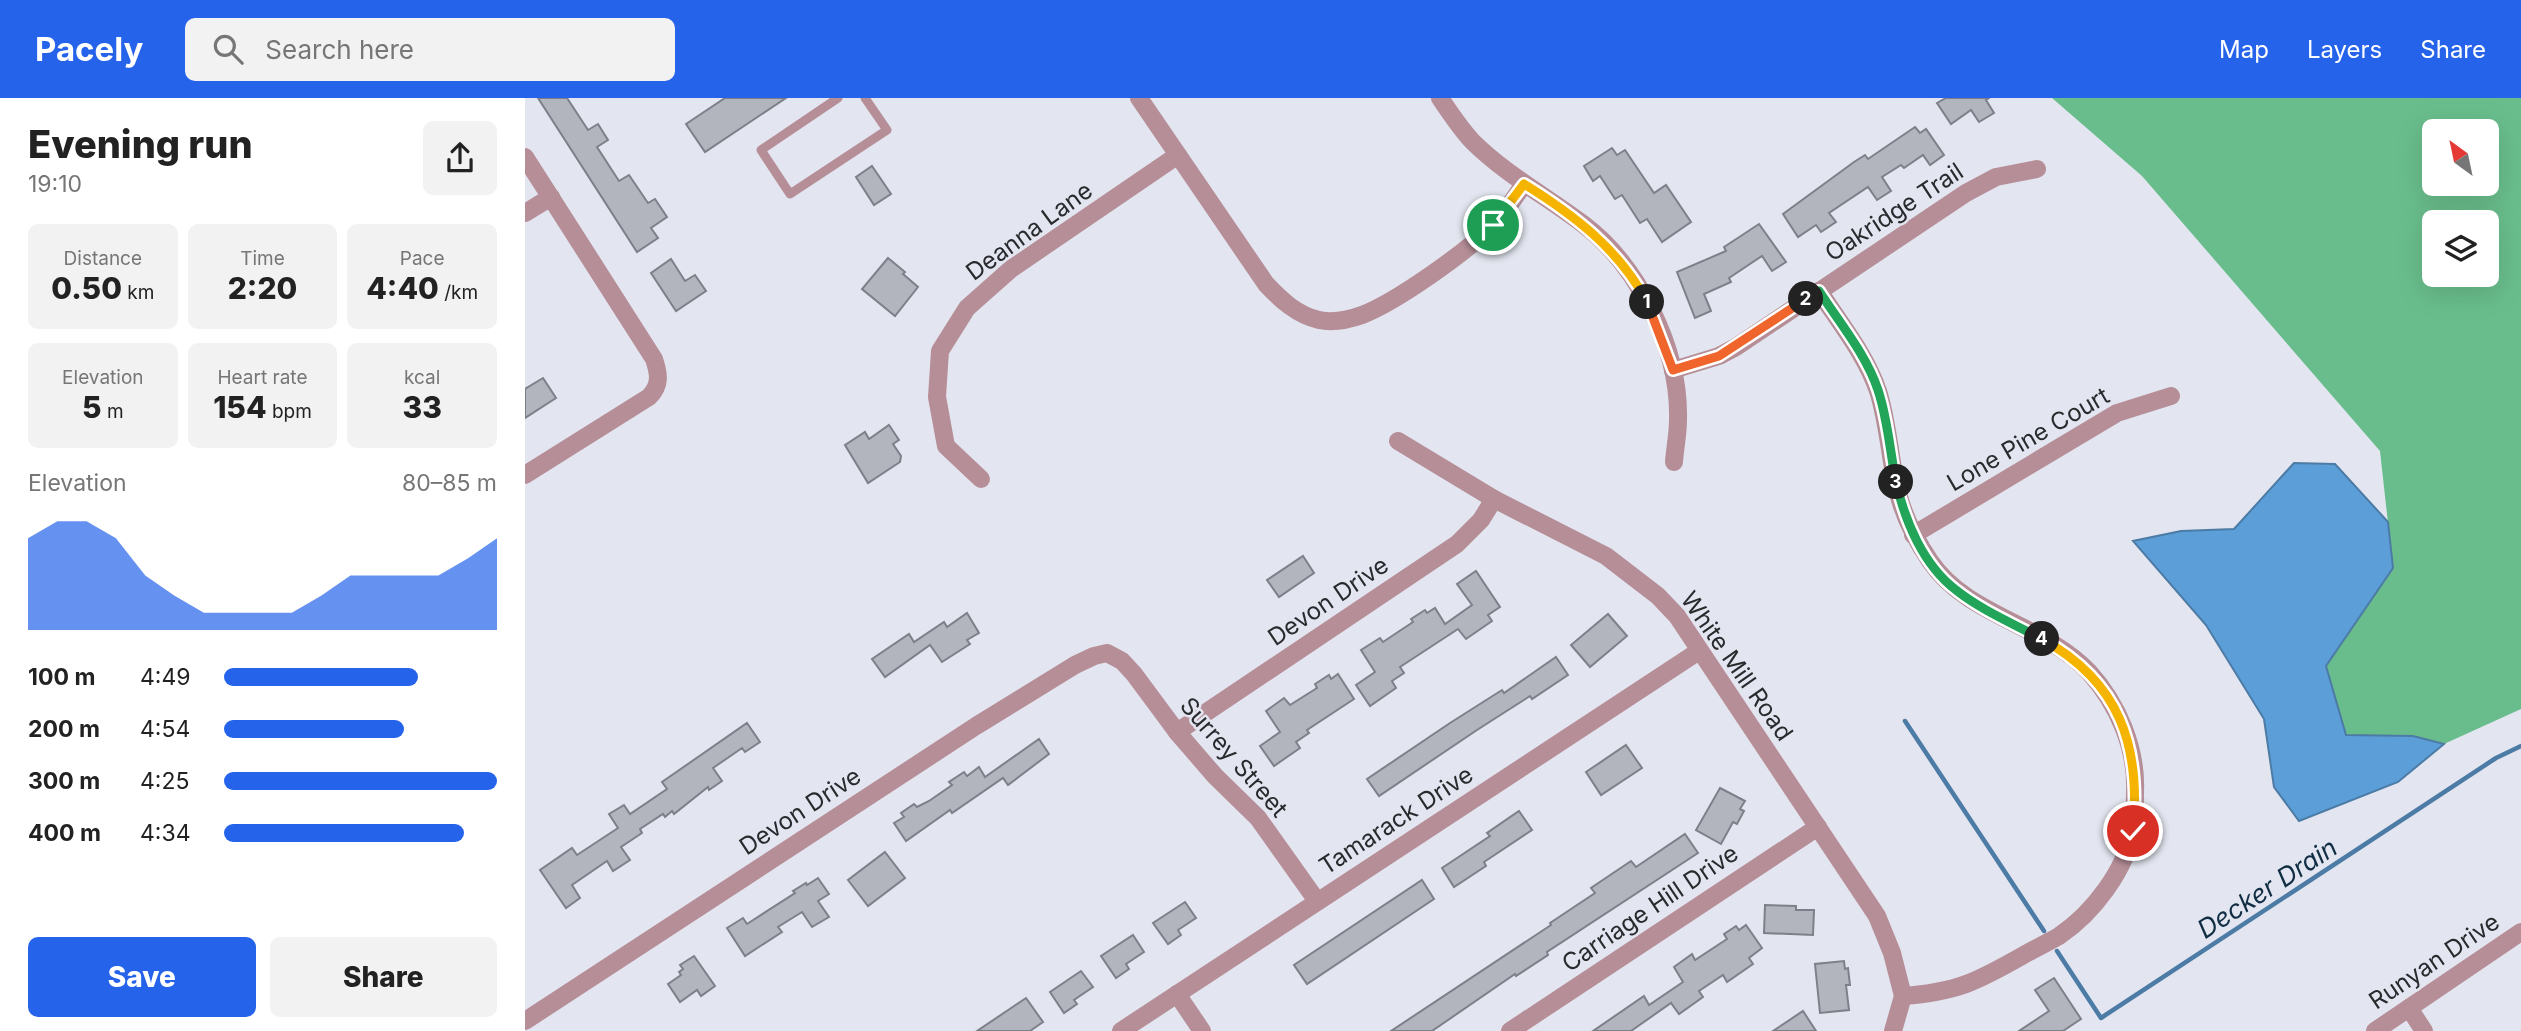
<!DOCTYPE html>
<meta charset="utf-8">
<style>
:root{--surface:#fff;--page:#f2f2f2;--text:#222;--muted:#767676;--accent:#2563eb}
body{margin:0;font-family:Inter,sans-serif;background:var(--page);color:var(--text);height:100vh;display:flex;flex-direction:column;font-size:26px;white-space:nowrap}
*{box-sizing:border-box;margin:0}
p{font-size:23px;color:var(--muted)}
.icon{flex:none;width:38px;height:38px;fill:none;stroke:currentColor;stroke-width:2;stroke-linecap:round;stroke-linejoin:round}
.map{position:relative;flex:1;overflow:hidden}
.details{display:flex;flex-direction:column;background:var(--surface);width:525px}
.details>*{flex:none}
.needle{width:46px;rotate:327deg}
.buttons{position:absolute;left:1897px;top:21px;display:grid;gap:14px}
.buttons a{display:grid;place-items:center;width:77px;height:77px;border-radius:10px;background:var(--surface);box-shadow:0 7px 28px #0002;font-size:35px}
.pin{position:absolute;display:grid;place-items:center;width:60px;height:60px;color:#fff;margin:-30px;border:4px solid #fff;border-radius:50%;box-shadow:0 2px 7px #0007}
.km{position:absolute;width:35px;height:35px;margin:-18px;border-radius:50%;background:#222;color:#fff;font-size:19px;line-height:35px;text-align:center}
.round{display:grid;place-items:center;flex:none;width:74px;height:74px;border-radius:10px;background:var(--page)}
.overview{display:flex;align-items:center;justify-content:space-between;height:119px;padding:0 28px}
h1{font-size:38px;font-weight:800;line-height:52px}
.metrics{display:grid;grid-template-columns:repeat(3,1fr);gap:10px;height:119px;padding:7px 28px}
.metrics div{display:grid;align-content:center;border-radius:10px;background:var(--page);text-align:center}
.metrics b{font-size:30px;font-weight:800}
.metrics small{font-size:19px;font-weight:400}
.metrics p{font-size:19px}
.chart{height:196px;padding:14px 28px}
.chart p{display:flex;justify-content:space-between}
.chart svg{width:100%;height:126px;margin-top:7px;fill:var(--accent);opacity:.7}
.primary-button{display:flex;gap:14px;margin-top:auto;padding:14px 28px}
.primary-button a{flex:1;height:80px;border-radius:10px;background:var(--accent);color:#fff;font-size:28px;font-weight:800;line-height:80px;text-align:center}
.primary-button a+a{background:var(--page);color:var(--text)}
ul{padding:0 28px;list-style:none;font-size:23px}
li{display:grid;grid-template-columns:112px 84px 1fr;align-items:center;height:52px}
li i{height:18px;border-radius:9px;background:var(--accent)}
header{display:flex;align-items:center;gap:42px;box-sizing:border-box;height:98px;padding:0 35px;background:var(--accent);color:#fff}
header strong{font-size:33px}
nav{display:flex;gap:38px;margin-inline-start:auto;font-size:24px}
.search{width:490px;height:63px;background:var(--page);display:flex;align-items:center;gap:18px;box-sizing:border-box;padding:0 24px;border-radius:10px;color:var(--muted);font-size:26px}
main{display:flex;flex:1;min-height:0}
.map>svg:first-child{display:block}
</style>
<header>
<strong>Pacely</strong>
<div class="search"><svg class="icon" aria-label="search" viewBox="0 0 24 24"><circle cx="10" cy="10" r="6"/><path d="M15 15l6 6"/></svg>Search here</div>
<nav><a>Map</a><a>Layers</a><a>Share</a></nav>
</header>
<main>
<section class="details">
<div class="overview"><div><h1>Evening run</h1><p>19:10</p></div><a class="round"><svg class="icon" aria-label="share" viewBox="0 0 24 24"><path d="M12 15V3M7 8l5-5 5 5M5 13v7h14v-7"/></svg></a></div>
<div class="metrics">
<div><p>Distance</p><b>0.50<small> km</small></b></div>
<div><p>Time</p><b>2:20</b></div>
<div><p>Pace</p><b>4:40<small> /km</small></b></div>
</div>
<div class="metrics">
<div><p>Elevation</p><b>5<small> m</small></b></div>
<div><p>Heart rate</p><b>154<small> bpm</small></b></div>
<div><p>kcal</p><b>33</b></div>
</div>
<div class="chart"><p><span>Elevation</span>80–85 m</p>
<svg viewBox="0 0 160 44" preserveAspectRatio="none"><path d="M0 44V12L10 6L20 6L30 12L40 25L50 32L60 38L70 38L80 38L90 38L100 32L110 25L120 25L130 25L140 25L150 19L160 12V44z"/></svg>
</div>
<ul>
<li><b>100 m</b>4:49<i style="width:71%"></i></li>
<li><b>200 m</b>4:54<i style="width:66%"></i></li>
<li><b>300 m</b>4:25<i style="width:100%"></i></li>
<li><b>400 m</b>4:34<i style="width:88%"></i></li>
</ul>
<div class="primary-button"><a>Save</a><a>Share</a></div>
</section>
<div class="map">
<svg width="1996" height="933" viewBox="0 0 1996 933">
<rect width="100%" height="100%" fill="#e3e6f0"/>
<path fill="#69bd8c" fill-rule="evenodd" d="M1527 0H1996V611L1919 646 1888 638H1821L1801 568 1868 470 1855 353 1617 78ZM1909 33H1962V86H1909ZM1909 124H1962V177H1909Z"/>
<polygon fill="#5b9ed8" stroke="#4c7ba5" stroke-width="2" points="1769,365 1810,366 1863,424 1868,470 1801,568 1821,637 1888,638 1919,646 1873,684 1774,723 1749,689 1739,621 1681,527 1608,443 1656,433 1709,431"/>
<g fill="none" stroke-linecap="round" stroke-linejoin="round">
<g stroke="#4c7ba5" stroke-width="4.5">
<polyline points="1380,623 1519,833"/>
<polyline points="1532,853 1576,920 1971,660 1996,648"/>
</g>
</g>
<g fill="#b2b5be" stroke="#7d8089" stroke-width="2">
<polygon points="13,0 42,0 63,32 73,26 83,42 72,49 94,83 104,77 123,105 130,101 142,119 126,130 133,140 112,154"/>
<polygon points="200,0 261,0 180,54 161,26"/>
<polygon points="1421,0 1464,0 1461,2 1469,15 1454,24 1446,12 1426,26 1412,5"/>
<polygon points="1390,29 1395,35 1401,31 1419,57 1405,67 1398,57 1379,70 1376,67 1357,79 1366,93 1352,102 1343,89 1304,115 1311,124 1296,134 1291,127 1273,139 1258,116 1329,64 1340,57 1343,61"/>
<polygon points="1087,50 1092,57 1100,52 1129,95 1141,87 1166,124 1137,144 1122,121 1115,125 1097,97 1090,101 1075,78 1068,83 1059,68"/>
<polygon points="347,68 366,96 349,107 331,79"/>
<polygon points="1234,126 1261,164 1247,173 1237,158 1204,180 1206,184 1179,196 1186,213 1170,220 1152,174 1201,153 1199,149"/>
<polygon points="363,160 380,174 378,176 393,189 370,218 337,191"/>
<polygon points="146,161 160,183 170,177 181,193 151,213 126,175"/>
<polygon points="18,280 31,300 0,320 0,291"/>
<polygon points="364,327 374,342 368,346 376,358 375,364 343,385 320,347 340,334 344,341"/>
<polygon points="778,458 789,475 754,499 742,482"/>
<polygon points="951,473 975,509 963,517 967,523 941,541 933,531 875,569 879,575 867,583 871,590 845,608 831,587 850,574 836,552 855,540 858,544 888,524 886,521 900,512 902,515 910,510 920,526 947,507 932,486"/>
<polygon points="442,515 454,535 442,542 445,546 417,564 405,547 360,579 347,561 384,536 389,544 419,524 422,529"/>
<polygon points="1083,516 1102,538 1065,569 1046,547"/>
<polygon points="1031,559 1043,577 1007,601 1005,598 952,632 854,698 842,681 925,625 977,592 979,595"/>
<polygon points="813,576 829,601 782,632 784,635 771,644 775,650 749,668 735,648 755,634 741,613 759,600 765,607 792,590 790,586 804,577 806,581"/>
<polygon points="222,625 235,644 220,654 217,650 188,670 197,683 184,692 183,689 149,716 147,713 140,719 138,716 115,731 117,735 96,749 105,762 88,773 82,763 47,787 55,800 41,810 15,772 47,750 52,757 93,730 84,716 99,707 105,716 142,691 137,684"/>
<polygon points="514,641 524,656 483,687 478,680 427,715 425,712 381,743 369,725 379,719 376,715 389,706 392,709 404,703 427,687 424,684 439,674 442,678 454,669 460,679"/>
<polygon points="1101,647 1117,670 1076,697 1061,674"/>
<polygon points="1195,690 1220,703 1215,711 1219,713 1212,726 1208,724 1196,746 1171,732"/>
<polygon points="994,713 1007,732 959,764 961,768 929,789 917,770 965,738 962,735"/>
<polygon points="1160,736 1173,755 1022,854 1023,857 991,878 990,876 907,933 866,933 1026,827 1025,825 1070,795 1066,790 1106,763 1111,769"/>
<polygon points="360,754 380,780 343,808 323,782"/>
<polygon points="293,780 304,796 293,803 304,819 287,829 277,814 253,829 257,834 220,858 202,830 218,820 222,826 270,795 268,793 281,785 282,787"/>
<polygon points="897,782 909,801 782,886 769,867"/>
<polygon points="660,804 671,820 653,832 656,837 643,846 628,825"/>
<polygon points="1240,807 1271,808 1271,812 1289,812 1288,837 1239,835"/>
<polygon points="1221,827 1237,850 1224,860 1228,866 1202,884 1198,877 1174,893 1178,899 1154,916 1146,905 1106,933 1068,933 1119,898 1124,907 1158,884 1149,869 1167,856 1170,862 1202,841 1199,836 1211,828 1214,832"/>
<polygon points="608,837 619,854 601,866 604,871 591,880 576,858"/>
<polygon points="169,858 190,888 176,898 172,892 155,904 143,886 156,877 154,874 158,871 155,867"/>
<polygon points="1319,863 1320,871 1323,870 1325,887 1321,887 1324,912 1295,915 1290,866"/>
<polygon points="556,873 568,889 549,902 552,906 539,915 525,894"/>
<polygon points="1529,880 1556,921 1538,933 1494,933 1524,913 1510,892"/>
<polygon points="501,900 518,924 505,933 452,933"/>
<polygon points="1278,913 1291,933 1248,933"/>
</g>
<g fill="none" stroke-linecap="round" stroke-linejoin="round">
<polyline stroke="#b68e98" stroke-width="9" points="313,0 236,52 265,96 362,32 340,0"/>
<g stroke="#b68e98" stroke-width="18">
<path d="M614 0 741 186C756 202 772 217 794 222 808 225 823 222 837 217 871 204 940 155 966 129 979 116 989 101 999 86"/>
<path d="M915 0C925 15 935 30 947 43 980 76 1021 98 1058 126 1114 168 1155 252 1153 322 1153 336 1150 350 1149 364"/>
<path d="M0 59 129 261C134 276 136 287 124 299L0 377"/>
<polyline points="0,115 26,99"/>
<path d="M1294 193C1314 224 1341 257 1353 293 1362 321 1364 351 1370 381 1375 411 1388 438 1405 463 1443 519 1519 526 1564 574 1593 606 1612 651 1610 694 1610 707 1610 719 1608 731 1601 772 1568 815 1534 838 1522 845 1509 851 1497 858 1451 884 1432 894 1378 898"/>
<polyline points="1148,272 1194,258 1211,249 1441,95 1471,79 1512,71"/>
<polyline points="873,343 969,401 1081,458 1133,498 1152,518 1352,818 1367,855 1378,898 1368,933"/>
<polyline points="456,381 421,348 412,299 415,253 442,210 486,171 653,57"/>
<polyline points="1388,437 1592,315 1646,298"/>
<polyline points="652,634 932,446 956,422 969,401"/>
<polyline points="652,896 677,933"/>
<polyline points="1884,910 1899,933"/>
<polyline points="0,923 451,628 550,567 569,558 582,555 597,563 609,576 652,634 690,678 733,720 792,803"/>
<polyline points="596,933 1174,553"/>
<polyline points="985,933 1293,729"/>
<polyline points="1850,933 1996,834"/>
</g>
</g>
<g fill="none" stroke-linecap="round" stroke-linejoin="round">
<defs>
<path id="split-1" d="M968 127 999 86C1049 117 1094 151 1122 204"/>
<polyline id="split-2" points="1122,204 1148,272 1194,258 1281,201"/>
<path id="split-3" d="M1281 201 1294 193C1314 224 1341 256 1353 292 1363 322 1365 354 1371 384"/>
<path id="split-4" d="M1371 384C1380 423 1398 467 1431 492 1456 512 1489 526 1517 541"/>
<path id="split-5" d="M1517 541C1595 584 1616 648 1608 733"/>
</defs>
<use href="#split-1" stroke="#fff" stroke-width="14"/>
<use href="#split-2" stroke="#fff" stroke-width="14"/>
<use href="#split-3" stroke="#fff" stroke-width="14"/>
<use href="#split-4" stroke="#fff" stroke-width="14"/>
<use href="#split-5" stroke="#fff" stroke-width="14"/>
<use href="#split-1" stroke="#f5b400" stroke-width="9"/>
<use href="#split-2" stroke="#f0652b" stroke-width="9"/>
<use href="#split-3" stroke="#22a559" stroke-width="9"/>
<use href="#split-4" stroke="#22a559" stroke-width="9"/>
<use href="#split-5" stroke="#f5b400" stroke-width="9"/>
</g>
<g text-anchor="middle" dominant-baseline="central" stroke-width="5" stroke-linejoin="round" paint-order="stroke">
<g font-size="24" fill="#292a2d" stroke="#e3e6f0">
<text transform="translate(1369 114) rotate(-33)">Oakridge Trail</text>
<text transform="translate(504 133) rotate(-36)">Deanna Lane</text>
<text transform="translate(1503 341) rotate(-30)">Lone Pine Court</text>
<text transform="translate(803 503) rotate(-34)">Devon Drive</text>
<text transform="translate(1212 568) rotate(55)">White Mill Road</text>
<text transform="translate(709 659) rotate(49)">Surrey Street</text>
<text transform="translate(275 713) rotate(-33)">Devon Drive</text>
<text transform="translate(871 722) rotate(-33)">Tamarack Drive</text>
<text transform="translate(1125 810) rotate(-34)">Carriage Hill Drive</text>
<text transform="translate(1909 863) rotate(-34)">Runyan Drive</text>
</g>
<g font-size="26" font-style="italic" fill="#102d44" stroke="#e3e6f0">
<text transform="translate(1742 790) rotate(-33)">Decker Drain</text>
</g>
</g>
</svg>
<div class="buttons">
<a><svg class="needle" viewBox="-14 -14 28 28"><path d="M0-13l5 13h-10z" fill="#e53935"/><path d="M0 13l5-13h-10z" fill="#767676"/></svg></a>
<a><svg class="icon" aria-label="layers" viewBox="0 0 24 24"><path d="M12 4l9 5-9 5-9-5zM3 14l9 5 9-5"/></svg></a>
</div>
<div class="pin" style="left:968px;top:127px;background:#1e9e55"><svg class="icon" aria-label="arrive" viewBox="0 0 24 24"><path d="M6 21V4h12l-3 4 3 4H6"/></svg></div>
<div class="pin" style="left:1608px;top:733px;background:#d93025"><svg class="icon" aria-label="check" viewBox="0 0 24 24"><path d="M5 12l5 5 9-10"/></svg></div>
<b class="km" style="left:1122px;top:204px">1</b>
<b class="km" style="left:1281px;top:201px">2</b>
<b class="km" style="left:1371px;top:384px">3</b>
<b class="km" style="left:1517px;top:541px">4</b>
</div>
</main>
